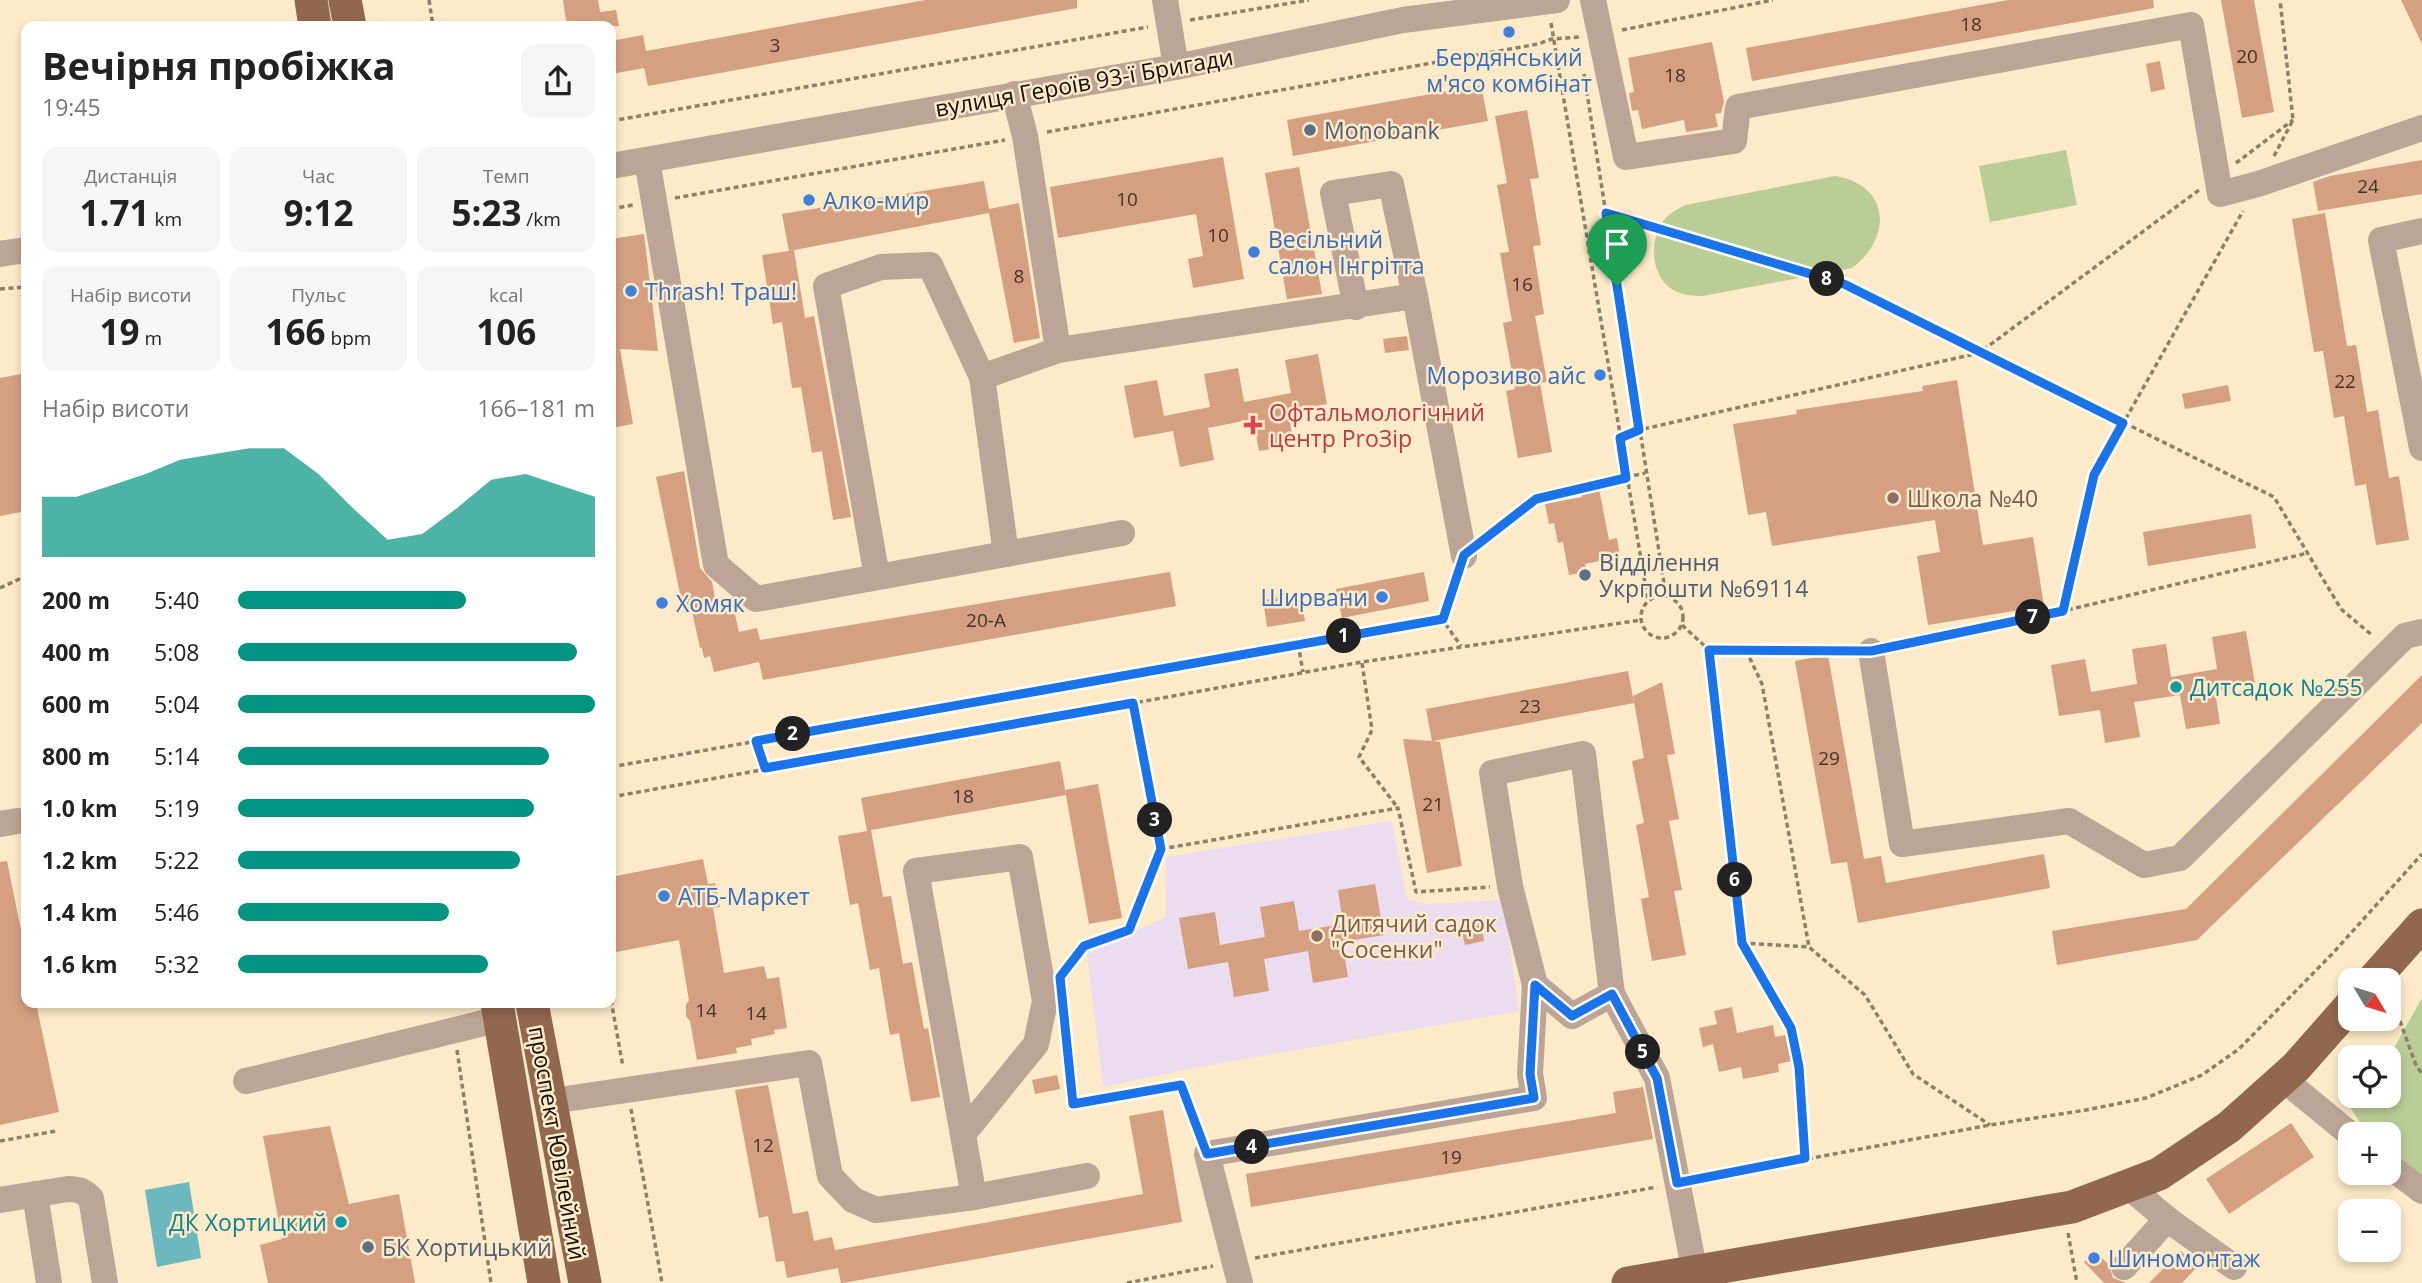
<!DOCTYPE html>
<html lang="uk">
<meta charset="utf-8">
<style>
:root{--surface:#fff;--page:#f6f6f6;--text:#222;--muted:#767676;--accent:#029482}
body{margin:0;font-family:"Open Sans",sans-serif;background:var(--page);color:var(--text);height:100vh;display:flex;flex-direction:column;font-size:26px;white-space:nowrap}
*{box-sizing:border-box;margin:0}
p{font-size:23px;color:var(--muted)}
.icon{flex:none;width:38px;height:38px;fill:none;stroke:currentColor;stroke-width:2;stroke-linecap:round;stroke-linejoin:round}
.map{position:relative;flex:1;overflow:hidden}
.sheet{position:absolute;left:21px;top:21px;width:595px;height:987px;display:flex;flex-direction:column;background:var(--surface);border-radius:14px;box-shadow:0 4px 10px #0003}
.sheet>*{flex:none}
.needle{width:46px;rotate:128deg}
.fabs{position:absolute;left:2338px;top:968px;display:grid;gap:14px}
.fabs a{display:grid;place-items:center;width:63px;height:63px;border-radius:14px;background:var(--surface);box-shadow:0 4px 10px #0003;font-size:35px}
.pin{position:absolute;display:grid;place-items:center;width:60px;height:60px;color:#fff;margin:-72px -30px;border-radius:50% 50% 50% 0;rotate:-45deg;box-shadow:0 0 7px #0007}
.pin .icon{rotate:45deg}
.km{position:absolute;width:35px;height:35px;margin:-18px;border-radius:50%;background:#222;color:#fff;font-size:19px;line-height:35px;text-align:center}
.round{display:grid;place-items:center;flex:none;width:74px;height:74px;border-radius:14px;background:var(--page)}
.head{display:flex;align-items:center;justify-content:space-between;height:119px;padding:0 21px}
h1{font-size:38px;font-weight:700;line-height:52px}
.metrics{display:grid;grid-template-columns:repeat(3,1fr);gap:10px;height:119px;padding:7px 21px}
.metrics div{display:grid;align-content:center;border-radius:14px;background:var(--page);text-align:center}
.metrics b{font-size:35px;font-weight:700}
.metrics small{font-size:19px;font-weight:400}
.metrics p{font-size:19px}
.chart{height:196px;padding:14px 21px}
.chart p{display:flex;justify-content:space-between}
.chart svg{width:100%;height:126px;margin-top:7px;fill:var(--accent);opacity:.7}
ul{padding:0 21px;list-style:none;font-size:23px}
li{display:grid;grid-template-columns:112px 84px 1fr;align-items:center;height:52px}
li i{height:18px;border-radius:9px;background:var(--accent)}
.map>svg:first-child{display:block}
</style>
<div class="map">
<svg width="2422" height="1283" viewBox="0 0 2422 1283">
<rect width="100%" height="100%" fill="#fceac8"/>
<polygon fill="#ebdcef" points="1392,821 1407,899 1425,904 1503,900 1519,1011 1193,1068 1103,1087 1087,954 1166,917 1166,857"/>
<g fill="#bacd96">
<polygon points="2066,150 2077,205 1990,222 1979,166"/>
<path d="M1835 176C1890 185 1893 237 1852 268L1703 296C1691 296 1680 295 1670 288 1648 271 1649 231 1670 214 1675 210 1680 208 1685 205Z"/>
<polygon points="2422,998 2422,1178 2389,1155 2389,1134 2367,1134 2345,1099 2350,1094 2389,1096 2389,1057"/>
</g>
<polygon fill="#6bb8bf" points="189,1182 201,1258 157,1267 145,1190"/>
<g fill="#d59f81">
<polygon points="563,0 598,0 600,12 616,10 619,26 567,26"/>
<polygon points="925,0 1077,0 1077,8 648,86 644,68 611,74 611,41 643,35 646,51"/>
<polygon points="2008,0 2153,0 2154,8 1752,81 1746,48"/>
<polygon points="2221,0 2254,0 2274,112 2242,118"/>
<polygon points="2401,0 2422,0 2422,44"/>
<polygon points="1712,42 1724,102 1721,113 1715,114 1718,127 1686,132 1684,120 1642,129 1638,110 1632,111 1629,93 1634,92 1628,58"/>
<polygon points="2160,61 2165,89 2151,92 2146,64"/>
<polygon points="1481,85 1488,121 1293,156 1287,120"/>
<polygon points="1527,110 1539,178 1530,179 1541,245 1533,246 1544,314 1535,316 1547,382 1540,383 1552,452 1518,458 1506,391 1515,389 1503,323 1512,321 1500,253 1509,252 1497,185 1507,183 1495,116"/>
<polygon points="1223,157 1244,279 1193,288 1188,259 1203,256 1196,214 1058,238 1050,187"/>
<polygon points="2422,160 2422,194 2318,211 2313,182 2330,176"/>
<polygon points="1299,167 1322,294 1287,299 1265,173"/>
<polygon points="984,181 989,209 1019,203 1040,338 1014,343 989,213 789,251 794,250 805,318 814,316 851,517 833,520 822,451 812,453 801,387 792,388 782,322 773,324 762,255 789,251 782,214"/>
<polygon points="2325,213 2347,346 2356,345 2367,412 2378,410 2389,478 2399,476 2409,540 2376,545 2366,484 2355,486 2344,416 2334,418 2323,351 2314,352 2292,219"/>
<polygon points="644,234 658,351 620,349 633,424 611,428 611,239"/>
<polygon points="1407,336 1409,350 1385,353 1383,339"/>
<polygon points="1318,354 1327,404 1288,411 1294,445 1259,451 1253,419 1208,428 1214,460 1180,467 1173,431 1134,438 1124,386 1157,380 1164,416 1210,407 1204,374 1238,368 1244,402 1291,393 1285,360"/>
<polygon points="21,374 26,402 26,511 0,516 0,378"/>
<polygon points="1957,380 1983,545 2033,537 2044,606 1928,625 1917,556 1940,552 1935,520 1772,546 1766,512 1748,515 1733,424 1797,414 1796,410 1923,391 1922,386"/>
<polygon points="2228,385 2231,401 2185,409 2182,394"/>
<polygon points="684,471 700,568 712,582 717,609 733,606 739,632 757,628 760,640 1170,572 1176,606 763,680 759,662 714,672 710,656 704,658 702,648 700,648 692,611 684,613 656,477"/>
<polygon points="1599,489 1609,540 1617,538 1620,557 1585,564 1587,572 1569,575 1563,542 1558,543 1554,523 1549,524 1545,504 1582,497 1581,492"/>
<polygon points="2251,514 2256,548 2148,566 2143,532"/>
<polygon points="1424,572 1429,601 1342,618 1336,589"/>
<polygon points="1300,594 1305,621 1267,627 1263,600"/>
<polygon points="2246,631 2255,684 2215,691 2220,724 2186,729 2180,695 2134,702 2140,737 2105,743 2100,710 2059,716 2051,665 2085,659 2091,692 2137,684 2132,649 2166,644 2171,677 2217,669 2212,637"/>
<polygon points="1828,655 1864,859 1881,856 1886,883 2044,854 2050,888 1858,923 1847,862 1831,864 1795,661"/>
<polygon points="1628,671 1634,703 1433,741 1440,742 1462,866 1427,873 1403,739 1432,741 1426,709"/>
<polygon points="2422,675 2422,723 2197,940 2057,965 2052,931 2186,909"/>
<polygon points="1662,682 1675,754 1667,755 1679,819 1669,821 1682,890 1674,891 1686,955 1652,961 1641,899 1649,897 1636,825 1644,823 1632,761 1644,758 1633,696"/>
<polygon points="1060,761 1066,795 871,830 883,897 891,896 903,964 912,962 924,1029 928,1028 940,1097 911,1102 899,1033 890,1035 879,968 870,970 858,903 850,905 838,836 867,831 861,798"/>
<polygon points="1098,784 1122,918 1089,924 1065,790"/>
<polygon points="703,859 708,884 715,883 720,907 713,908 724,973 764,966 767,979 779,977 787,1028 774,1030 775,1034 751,1039 752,1045 736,1048 737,1053 697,1060 690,1021 686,1016 686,1004 689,1001 679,940 611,953 611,877"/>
<polygon points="7,861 26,955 26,1003 36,1003 59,1112 0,1125 0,862"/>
<polygon points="1375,884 1384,935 1342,942 1348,977 1313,983 1308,951 1264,959 1269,991 1234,997 1228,962 1188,969 1179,918 1215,912 1220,945 1265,937 1260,907 1294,901 1299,931 1343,924 1338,890"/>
<polygon points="1481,924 1484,941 1465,945 1461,928"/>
<polygon points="1732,1007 1737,1033 1773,1025 1775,1037 1790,1034 1795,1060 1778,1064 1779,1072 1743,1079 1741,1067 1719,1072 1713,1044 1703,1047 1699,1028 1717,1024 1714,1011"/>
<polygon points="1057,1075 1060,1089 1035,1094 1032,1080"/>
<polygon points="768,1085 793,1214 808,1211 814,1241 832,1237 835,1250 1143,1194 1129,1116 1163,1110 1182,1222 843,1283 841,1283 838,1268 787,1278 784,1261 776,1262 768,1216 759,1218 735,1090"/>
<polygon points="1643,1087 1653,1139 1251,1207 1246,1174 1616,1113 1613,1092"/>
<polygon points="2291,1123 2314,1157 2229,1214 2206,1179"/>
<polygon points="330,1126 349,1204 399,1194 415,1283 268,1283 260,1245 282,1239 263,1136"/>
<polygon points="2095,1251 2109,1265 2113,1278 2126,1283 2104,1283 2084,1262"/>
<polygon points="2181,1251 2197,1267 2182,1283 2149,1283"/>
</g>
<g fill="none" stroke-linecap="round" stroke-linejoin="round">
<g stroke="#8c8069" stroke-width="3.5" stroke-dasharray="5 3.5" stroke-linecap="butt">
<polyline points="429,0 433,26"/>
<polyline points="1190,20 1309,0"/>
<polyline points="1551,23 1648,601"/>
<polyline points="1622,30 1773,0"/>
<polyline points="1584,74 1666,596"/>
<polyline points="611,121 1148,27"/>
<polyline points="1047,132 1538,44 1552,39 1580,37"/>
<polyline points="2274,156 2293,120 2280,0"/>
<polyline points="2236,163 2293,120"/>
<polyline points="675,198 1005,140"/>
<polyline points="611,209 633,205"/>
<polyline points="1606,213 1844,284 2274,497 2341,609 2373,636"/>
<polyline points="0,289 26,287"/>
<polyline points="1620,437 1639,430 1979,353 2199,190"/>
<polyline points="1482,542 1536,499 1645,473"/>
<polyline points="0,588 26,576"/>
<circle cx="1662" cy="617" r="21"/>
<polyline points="2063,611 2094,475 2243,211"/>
<polyline points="1442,619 1458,575"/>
<polyline points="1682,625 1709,650 1742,943 1791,1028 1799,1067 1805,1158"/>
<polyline points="1298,644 1303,672"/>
<polyline points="1893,646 2063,611 2308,553"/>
<polyline points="1709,650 1851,651"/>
<polyline points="1746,650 1762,684 1809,947"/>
<polyline points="1362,663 1372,730 1359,757 1398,808"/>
<polyline points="756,741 765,768"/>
<polyline points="611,767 1442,619 1461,646"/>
<polyline points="611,797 1362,662 1641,620"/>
<polyline points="1161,849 1398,808 1416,892 1490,887"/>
<polyline points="1742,943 1809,947 1865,995 1913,1074 1990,1125"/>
<polyline points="1062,974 1084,946 1129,930 1161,849 1133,703"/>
<polyline points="2391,997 2416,1065 2422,1074"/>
<polyline points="611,1000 623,1067"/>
<polyline points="1065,1023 1073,1104 1181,1085 1200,1136"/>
<polyline points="457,1050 491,1283"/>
<polyline points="631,1109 662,1283"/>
<polyline points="0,1141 56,1131"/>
<polyline points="1699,1179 1990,1125 2086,1110 2146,1098 2202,1075 2239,1049 2333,953 2422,854"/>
<polyline points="2068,1233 2077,1283"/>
<polyline points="1255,1258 1657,1187"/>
<polyline points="1127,1283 1213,1266"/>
</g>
<g stroke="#bca496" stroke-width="26">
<polyline points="1165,0 1176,67"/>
<polyline points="1593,0 1626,157 1734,141 1738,107 2191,25 2220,194 2258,184 2422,128"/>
<polyline points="1014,94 1025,136 1058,350"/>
<polyline points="647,160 716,565 756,599 1122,533"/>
<polyline points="611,166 1176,67 1403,20 1557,0"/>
<polyline points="2422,231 2381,240 2422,448"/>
<polyline points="0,254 26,250"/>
<polyline points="1356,307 1333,193 1391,184 1415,296"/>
<polyline points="982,377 1058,350 1415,296 1464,556"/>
<polyline points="877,577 826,286 881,267 930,265 982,377 1006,554"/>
<polyline points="1871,651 1902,844 2069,821 2144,865 2180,858 2405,636 2422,632"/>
<polyline points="0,824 18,821"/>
<polyline points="1535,985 1510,886 1492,773 1583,754 1612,994"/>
<polyline points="2283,1079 2350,1134"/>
<polyline points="246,1081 500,1019"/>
<polyline points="552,1101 809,1063 830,1176 853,1200 876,1210 974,1197 1087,1176"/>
<polyline points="963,1134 1036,1044 1045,1001 1020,857 916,871 974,1197"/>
<polyline points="2389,1166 2422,1191"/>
<polyline points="2128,1186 2167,1219 2234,1267"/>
<polyline points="35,1194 49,1283"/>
<path d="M0 1200 68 1189C79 1189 83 1191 91 1198L105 1283"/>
<polyline points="2124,1267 2167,1219"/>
<polyline points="1240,1283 1207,1154 1534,1098 1530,1074 1535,985 1572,1016 1612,994 1657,1078 1697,1283"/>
</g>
<g stroke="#91674e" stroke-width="33">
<polyline points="311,0 315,26"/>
<polyline points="345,0 350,26"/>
<polyline points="2373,980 2422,925"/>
<polyline points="497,1003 544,1283"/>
<polyline points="532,1003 585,1283"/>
<polyline points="1628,1283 2072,1207 2159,1174 2229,1127 2296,1067 2350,1006"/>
</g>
</g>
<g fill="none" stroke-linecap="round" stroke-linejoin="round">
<defs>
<polygon id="route" points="1606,213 1844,284 2123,423 2094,475 2063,611 1871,651 1709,650 1742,943 1791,1028 1799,1067 1805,1158 1677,1183 1657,1078 1612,994 1572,1016 1535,985 1530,1074 1534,1098 1207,1154 1181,1085 1073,1104 1060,977 1084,946 1129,930 1161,849 1133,703 765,768 756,741 1443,619 1464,555 1536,499 1626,478 1620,438 1639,430"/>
</defs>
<use href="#route" stroke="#fff" stroke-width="14"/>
<use href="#route" stroke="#1a73e8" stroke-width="9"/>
</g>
<g fill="#3f7fe0" stroke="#fceac8" stroke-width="2.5">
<circle cx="1509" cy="32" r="7"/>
<circle cx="809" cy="200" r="7"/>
<circle cx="1254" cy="252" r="7"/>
<circle cx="631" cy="291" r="7"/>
<circle cx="1600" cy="375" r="7"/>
<circle cx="1382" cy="597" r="7"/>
<circle cx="662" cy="603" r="7"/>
<circle cx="664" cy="896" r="7"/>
<circle cx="2094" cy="1258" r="7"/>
</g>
<g fill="#5c6f8a" stroke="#fceac8" stroke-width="2.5">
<circle cx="1310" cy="130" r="7"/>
<circle cx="1585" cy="575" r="7"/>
<circle cx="368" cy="1247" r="7"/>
</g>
<path fill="#e0444e" stroke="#fceac8" stroke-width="2.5" d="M1249.5 414.5h7v7h7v7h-7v7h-7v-7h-7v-7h7z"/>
<g fill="#8d6e63" stroke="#fceac8" stroke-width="2.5">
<circle cx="1893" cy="498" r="7"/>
<circle cx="1317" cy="936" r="7"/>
</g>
<g fill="#0f9aa8" stroke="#fceac8" stroke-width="2.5">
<circle cx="2176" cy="687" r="7"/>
<circle cx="341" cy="1222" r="7"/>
</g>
<g text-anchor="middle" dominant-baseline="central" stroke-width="5" stroke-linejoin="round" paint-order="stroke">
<g font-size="19" fill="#453324">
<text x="1971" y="24">18</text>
<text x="775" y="45">3</text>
<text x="2247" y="56">20</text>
<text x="1675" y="75">18</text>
<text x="2368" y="186">24</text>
<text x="1127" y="199">10</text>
<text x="1218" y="235">10</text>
<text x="1019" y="276">8</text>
<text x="1522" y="284">16</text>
<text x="2345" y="381">22</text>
<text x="986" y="620">20-А</text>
<text x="1530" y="706">23</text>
<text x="1829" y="758">29</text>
<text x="963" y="796">18</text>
<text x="1433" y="804">21</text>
<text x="706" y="1010">14</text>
<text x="756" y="1013">14</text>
<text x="763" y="1145">12</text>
<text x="1451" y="1157">19</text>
</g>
<g font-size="23" fill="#366cbe" stroke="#fceac8" text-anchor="start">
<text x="1509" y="57" text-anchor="middle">Бердянський<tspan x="1509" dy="26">м'ясо комбінат</tspan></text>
<text x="823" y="200">Алко-мир</text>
<text x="1268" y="239">Весільний<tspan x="1268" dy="26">салон Інгрітта</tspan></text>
<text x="645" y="291">Thrash! Траш!</text>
<text x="1586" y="375" text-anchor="end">Морозиво айс</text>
<text x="1368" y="597" text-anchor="end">Ширвани</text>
<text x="676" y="603">Хомяк</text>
<text x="678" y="896">АТБ-Маркет</text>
<text x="2108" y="1258">Шиномонтаж</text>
</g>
<g font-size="23" fill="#150f05" stroke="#fceac8">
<text transform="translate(1084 82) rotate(-10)">вулиця Героїв 93-ї Бригади</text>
<text transform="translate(558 1143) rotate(80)">проспект Ювілейний</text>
</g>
<g font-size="23" fill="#4e5e75" stroke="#fceac8" text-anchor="start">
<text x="1324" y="130">Monobank</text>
<text x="1599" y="562">Відділення<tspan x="1599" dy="26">Укрпошти №69114</tspan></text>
<text x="382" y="1247">БК Хортицький</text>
</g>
<g font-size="23" fill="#be3a42" stroke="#fceac8" text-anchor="start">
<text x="1269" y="412">Офтальмологічний<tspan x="1269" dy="26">центр ProЗір</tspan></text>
</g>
<g font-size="23" fill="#785e54" stroke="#fceac8" text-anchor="start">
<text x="1907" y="498">Школа №40</text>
<text x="1331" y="923">Дитячий садок<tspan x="1331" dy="26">"Сосенки"</tspan></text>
</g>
<g font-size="23" fill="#0d838f" stroke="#fceac8" text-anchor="start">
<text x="2190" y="687">Дитсадок №255</text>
<text x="327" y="1222" text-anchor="end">ДК Хортицкий</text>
</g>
</g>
</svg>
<div class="fabs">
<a><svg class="needle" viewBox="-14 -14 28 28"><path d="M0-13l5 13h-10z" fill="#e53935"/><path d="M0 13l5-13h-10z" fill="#767676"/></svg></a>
<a><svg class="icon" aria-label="locate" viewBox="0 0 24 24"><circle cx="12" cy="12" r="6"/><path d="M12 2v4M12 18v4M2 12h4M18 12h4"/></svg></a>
<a>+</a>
<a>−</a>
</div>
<div class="pin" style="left:1617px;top:286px;background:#1e9e55"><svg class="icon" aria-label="arrive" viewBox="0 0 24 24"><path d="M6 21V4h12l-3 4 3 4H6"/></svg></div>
<b class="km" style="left:1344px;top:636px">1</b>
<b class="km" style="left:793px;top:734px">2</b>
<b class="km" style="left:1155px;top:820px">3</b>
<b class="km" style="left:1252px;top:1147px">4</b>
<b class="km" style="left:1643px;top:1052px">5</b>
<b class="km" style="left:1735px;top:880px">6</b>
<b class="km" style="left:2033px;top:617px">7</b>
<b class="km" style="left:1827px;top:279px">8</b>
<section class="sheet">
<div class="head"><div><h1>Вечірня пробіжка</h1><p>19:45</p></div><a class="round"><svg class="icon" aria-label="share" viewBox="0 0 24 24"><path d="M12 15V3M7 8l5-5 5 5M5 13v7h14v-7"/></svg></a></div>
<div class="metrics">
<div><p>Дистанція</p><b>1.71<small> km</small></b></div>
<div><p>Час</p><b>9:12</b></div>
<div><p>Темп</p><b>5:23<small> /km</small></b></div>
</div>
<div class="metrics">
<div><p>Набір висоти</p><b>19<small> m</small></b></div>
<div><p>Пульс</p><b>166<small> bpm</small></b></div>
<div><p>kcal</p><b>106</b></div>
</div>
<div class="chart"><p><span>Набір висоти</span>166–181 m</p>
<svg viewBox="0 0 160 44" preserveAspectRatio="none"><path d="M0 44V23L10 23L20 19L30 15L40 10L50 8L60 6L70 6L80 15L90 27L100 38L110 36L120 27L130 17L140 15L150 19L160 23V44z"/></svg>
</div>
<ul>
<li><b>200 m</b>5:40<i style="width:64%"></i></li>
<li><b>400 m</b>5:08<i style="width:95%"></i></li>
<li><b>600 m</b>5:04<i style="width:100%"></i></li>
<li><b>800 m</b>5:14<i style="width:87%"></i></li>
<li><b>1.0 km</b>5:19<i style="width:83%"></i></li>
<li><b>1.2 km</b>5:22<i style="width:79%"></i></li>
<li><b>1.4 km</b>5:46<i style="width:59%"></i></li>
<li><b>1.6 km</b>5:32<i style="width:70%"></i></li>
</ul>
</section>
</div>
